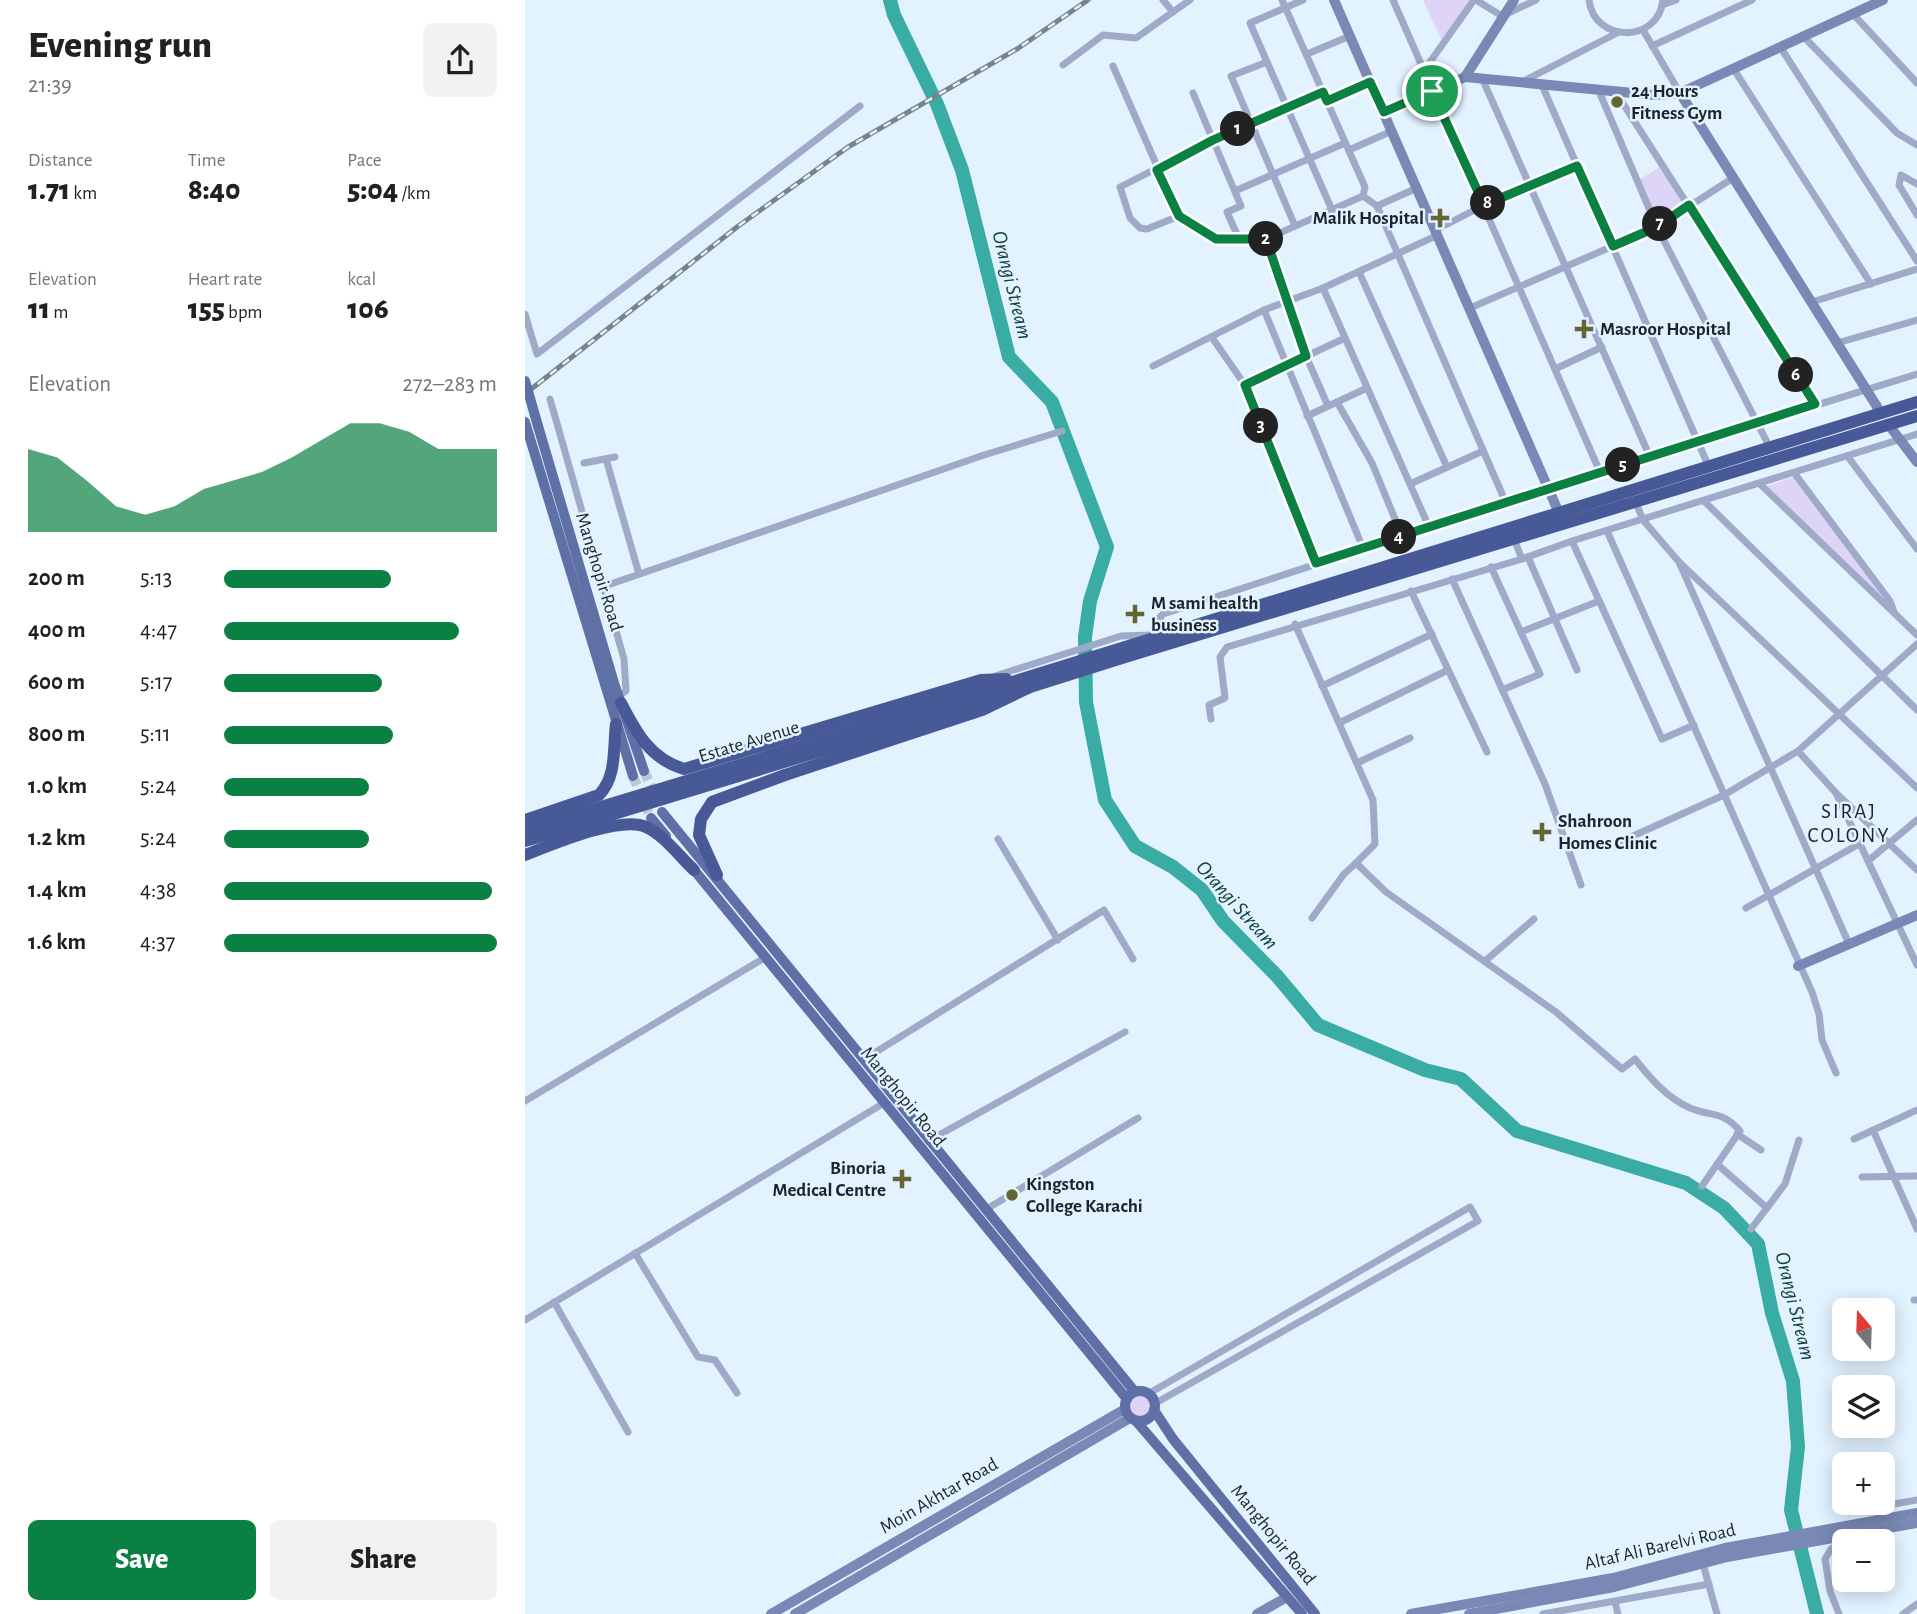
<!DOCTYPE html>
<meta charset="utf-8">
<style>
:root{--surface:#fff;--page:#f2f2f2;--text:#202124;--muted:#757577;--accent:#0b8043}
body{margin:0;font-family:"Alegreya Sans",sans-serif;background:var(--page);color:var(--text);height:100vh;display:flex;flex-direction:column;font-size:26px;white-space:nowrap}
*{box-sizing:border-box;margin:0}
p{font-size:23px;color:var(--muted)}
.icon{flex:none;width:38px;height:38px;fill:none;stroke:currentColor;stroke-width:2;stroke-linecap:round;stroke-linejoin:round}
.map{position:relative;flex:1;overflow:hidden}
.drawer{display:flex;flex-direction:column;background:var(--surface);width:525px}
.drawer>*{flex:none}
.needle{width:46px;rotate:341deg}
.tools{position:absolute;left:1307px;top:1298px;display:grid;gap:14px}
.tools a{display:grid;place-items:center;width:63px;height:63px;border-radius:10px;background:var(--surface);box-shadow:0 4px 18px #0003;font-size:35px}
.pin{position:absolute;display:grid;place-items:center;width:60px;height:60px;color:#fff;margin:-30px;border:4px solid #fff;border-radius:50%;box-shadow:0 2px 7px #0007}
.km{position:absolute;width:35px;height:35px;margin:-18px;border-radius:50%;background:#222;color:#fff;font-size:19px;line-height:35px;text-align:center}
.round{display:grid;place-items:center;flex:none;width:74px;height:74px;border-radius:10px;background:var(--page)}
.summary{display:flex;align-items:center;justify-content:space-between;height:119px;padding:0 28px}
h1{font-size:38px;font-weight:800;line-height:52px}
.figures{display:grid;grid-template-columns:repeat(3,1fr);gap:10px;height:119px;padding:7px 28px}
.figures div{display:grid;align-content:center}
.figures b{font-size:30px;font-weight:800}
.figures small{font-size:19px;font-weight:400}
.figures p{font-size:19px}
.chart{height:196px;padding:14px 28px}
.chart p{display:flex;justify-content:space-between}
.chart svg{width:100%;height:126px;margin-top:7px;fill:var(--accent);opacity:.7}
.primary-button{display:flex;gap:14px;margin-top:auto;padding:14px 28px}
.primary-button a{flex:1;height:80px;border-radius:10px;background:var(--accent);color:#fff;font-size:28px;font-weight:800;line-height:80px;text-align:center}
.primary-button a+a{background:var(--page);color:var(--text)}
ul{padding:0 28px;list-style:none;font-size:23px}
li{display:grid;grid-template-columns:112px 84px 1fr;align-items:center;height:52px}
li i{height:18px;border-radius:9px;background:var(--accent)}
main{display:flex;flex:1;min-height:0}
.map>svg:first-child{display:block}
</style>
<main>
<section class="drawer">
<div class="summary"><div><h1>Evening run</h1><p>21:39</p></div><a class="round"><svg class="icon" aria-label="share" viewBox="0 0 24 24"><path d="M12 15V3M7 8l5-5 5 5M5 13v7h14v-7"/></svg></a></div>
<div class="figures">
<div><p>Distance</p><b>1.71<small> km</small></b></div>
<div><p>Time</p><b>8:40</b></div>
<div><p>Pace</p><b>5:04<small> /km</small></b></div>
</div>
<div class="figures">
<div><p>Elevation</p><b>11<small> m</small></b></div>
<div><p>Heart rate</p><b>155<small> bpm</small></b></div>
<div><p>kcal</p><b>106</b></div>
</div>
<div class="chart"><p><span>Elevation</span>272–283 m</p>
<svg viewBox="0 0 160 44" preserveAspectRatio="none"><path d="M0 44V15L10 18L20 26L30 35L40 38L50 35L60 29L70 26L80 23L90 18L100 12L110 6L120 6L130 9L140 15L150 15L160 15V44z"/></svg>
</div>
<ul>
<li><b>200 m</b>5:13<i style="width:61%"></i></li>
<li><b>400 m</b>4:47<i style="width:86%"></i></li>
<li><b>600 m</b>5:17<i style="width:58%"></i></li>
<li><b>800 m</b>5:11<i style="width:62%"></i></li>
<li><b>1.0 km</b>5:24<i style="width:53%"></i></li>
<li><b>1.2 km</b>5:24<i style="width:53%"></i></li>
<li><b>1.4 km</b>4:38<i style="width:98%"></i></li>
<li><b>1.6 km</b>4:37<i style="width:100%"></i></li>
</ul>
<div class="primary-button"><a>Save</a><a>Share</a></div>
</section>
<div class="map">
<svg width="1392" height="1614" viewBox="0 0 1392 1614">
<rect width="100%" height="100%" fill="#e2f2ff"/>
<g fill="#ddd4f7">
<polygon points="898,0 949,0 918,43"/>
<polygon points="1138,165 1164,205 1132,227 1112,181"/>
<polygon points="1269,477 1357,593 1353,596 1242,486"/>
<circle cx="615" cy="1407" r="11"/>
</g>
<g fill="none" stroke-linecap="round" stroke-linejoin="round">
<polyline stroke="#39aca3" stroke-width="14" points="365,0 369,15 412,104 437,170 484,357 527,402 582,547 565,601 560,637 561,702 580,800 610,846 648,867 677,890 698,921 752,976 793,1025 900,1070 936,1079 992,1131 1161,1183 1199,1208 1233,1244 1247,1313 1268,1381 1273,1447 1266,1510 1292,1614"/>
<g stroke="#bac9d5" stroke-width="10" stroke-dasharray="10 5" stroke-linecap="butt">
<polyline points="119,771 131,797"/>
<polyline points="108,776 126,818"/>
</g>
<g stroke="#9faac9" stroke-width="7">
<polyline points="638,0 648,12"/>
<polyline points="757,0 840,187 838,196"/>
<polyline points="778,0 725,23 807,210"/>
<polyline points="868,0 1075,472"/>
<polyline points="951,0 977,16 1011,0"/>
<path d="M1064 0C1069 43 1133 44 1138 0"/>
<polyline points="1137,5 1151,0"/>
<polyline points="1328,14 1392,83"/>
<polyline points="1118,30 1155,93"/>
<polyline points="1279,37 1372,133 1392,145"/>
<polyline points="1127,46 1227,0"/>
<polyline points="1256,48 1392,261"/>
<polyline points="782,54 825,36"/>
<polyline points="742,62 706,76 770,226"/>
<polyline points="538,65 578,35 611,38 665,0"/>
<polyline points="588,66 654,216 691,239 741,239 838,196 852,206 892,188"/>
<polyline points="1208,68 1346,284"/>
<polyline points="900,69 949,0"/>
<polyline points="957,78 1125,457"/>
<polyline points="999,81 1092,33"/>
<polyline points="1016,83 1183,465"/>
<polyline points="1073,89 1132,227 1244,446"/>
<polyline points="1090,91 1290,404"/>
<polyline points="668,93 716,206 702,212 714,239"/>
<polyline points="802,101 845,82"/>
<polyline points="824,150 867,131"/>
<polyline points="1392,184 1376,175 1374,185 1392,215"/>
<polyline points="710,191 820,143"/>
<polyline points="852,206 981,503"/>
<polyline points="654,216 622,229 615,228 605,218 595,187 688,140 798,92"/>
<polyline points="911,230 959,205 1052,166"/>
<polyline points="741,239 781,356 803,406"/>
<polyline points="834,272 922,467"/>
<polyline points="798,288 904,527"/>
<polyline points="1287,302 1392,269"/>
<polyline points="945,308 1132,227 1208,178"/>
<polyline points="739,310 838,548"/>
<polyline points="0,314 12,354 335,106"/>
<polyline points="688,339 720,385 791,563"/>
<polyline points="1312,343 1392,320"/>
<polyline points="628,366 739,310 798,288 913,235"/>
<polyline points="1030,369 1077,347"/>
<polyline points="720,385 820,338"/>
<polyline points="25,399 99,659 101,691 94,696"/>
<polyline points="812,402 847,463 877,536"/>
<polyline points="782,416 842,388"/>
<polyline points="1323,457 1392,549"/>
<polyline points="81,459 114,574"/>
<polyline points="59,463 90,457"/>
<polyline points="1270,474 1365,601 1369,612"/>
<polyline points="885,484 958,451"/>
<polyline points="1236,485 1392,635"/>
<polyline points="1110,500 1118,520 1154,562 1392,788"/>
<polyline points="1179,501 1392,710"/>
<polyline points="1082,531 1287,992 1294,1014 1297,1040 1311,1073"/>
<polyline points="989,539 997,559 1047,541"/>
<polyline points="1003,557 1052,670"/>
<polyline points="1154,562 1324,944"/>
<polyline points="966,567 1015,674 977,690"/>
<polyline points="927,579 1020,784 1056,885"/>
<polyline points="80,586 459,455 537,431"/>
<polyline points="886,591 962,752"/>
<path d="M770 624 848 800 850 844 831 863 861 892 1031 1012 1097 1069 1110 1059C1125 1078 1142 1098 1165 1108 1186 1117 1197 1110 1215 1131L1177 1186"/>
<polyline points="996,632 1074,601"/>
<polyline points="639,635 635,617 638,614 1075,472 1392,374"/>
<polyline points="470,676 596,636 627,635"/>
<polyline points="797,686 907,634"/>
<polyline points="686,719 684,705 700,698 695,657 702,647 997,559"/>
<polyline points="814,723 923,670"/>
<polyline points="1169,725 1137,739 1047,541 1392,434"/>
<polyline points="1273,751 1311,793 1392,870"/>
<polyline points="832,763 885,738"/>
<polyline points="1311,793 1392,965"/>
<polyline points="473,839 533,940"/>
<polyline points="1097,841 1199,795 1273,751 1392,644"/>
<polyline points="1343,861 1392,820"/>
<polyline points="1221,908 1334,844"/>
<polyline points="787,918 819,874 831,863"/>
<polyline points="960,961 1009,919"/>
<polyline points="338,1060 579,910 608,959"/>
<polyline points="0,1101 241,957"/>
<polyline points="1348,1130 1392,1229"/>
<polyline points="1212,1134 1236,1150"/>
<polyline points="1329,1139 1392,1110"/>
<polyline points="403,1141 600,1032"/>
<polyline points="1192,1164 1242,1208"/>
<polyline points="1337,1177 1392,1176"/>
<polyline points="460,1210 613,1118"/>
<polyline points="1226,1229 1260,1184 1274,1140"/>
<polyline points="110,1253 173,1357 190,1360 212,1393"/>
<polyline points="1389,1300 1392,1300"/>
<polyline points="29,1302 103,1432"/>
<polyline points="0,1320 359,1103"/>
<polyline points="623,1394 945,1207 953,1221 629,1404"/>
<polyline points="1351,1521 1358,1506 1392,1500"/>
<polyline points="1178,1564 1192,1614"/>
<polyline points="1090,1602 1093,1614"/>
<polyline points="1018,1614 1184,1584"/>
<polyline points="1314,1614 1305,1591 1300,1559 1306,1549 1325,1537"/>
<polyline points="1378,1614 1392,1604"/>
</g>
<g stroke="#7988b5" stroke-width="10">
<polyline points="809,0 1034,513"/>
<polyline points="940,77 989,0"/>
<polyline points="1155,93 1356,413"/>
<polyline points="859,112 940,77 1129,95 1155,93 1358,0"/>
<polyline points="1363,424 1392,462"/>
<polyline points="1273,966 1392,915"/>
<polyline points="246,1614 600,1409"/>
<polyline points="270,1614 605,1418"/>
<polyline points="732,1614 762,1597"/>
<polyline points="886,1614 1088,1578 1200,1548 1392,1513"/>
<polyline points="944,1614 1089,1587 1202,1557 1392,1523"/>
</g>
<g stroke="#5e70a5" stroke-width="10">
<polyline points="0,422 108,776"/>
<polyline points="13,426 89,683 119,771"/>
<polyline points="137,812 610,1392"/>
<polyline points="126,818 141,836"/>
<polyline points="165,865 602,1399"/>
<circle cx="615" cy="1406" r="15"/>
<polyline points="629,1410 648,1439 790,1614"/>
<polyline points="611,1421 777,1614"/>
</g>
<g stroke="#475a97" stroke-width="12">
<polyline points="458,691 1392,402"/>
<path d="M96 703C111 732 125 759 159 769L456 680 481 679"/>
<path d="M0 820 74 795C92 777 88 748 91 724"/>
<path d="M0 855C26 845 95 815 121 827 139 835 155 857 169 870"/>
<polyline points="192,875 174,835 176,819 187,802 260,775 457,710 505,687 597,658 1392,416"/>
</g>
<defs>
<polyline id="rail" points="0,394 212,227 323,147 492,49 563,0"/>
</defs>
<use href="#rail" stroke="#77848d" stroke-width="5"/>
<use href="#rail" stroke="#e2f2ff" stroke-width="2.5" stroke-dasharray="8" stroke-linecap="butt"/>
<polyline stroke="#5e70a5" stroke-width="10" points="0,381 13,426"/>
<g stroke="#475a97" stroke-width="12">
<polyline points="0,830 458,691"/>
<polyline points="0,841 505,687"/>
</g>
</g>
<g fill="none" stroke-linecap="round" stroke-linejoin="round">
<defs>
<polygon id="route" points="845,82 859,112 907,91 959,205 1052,166 1088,246 1132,227 1164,205 1290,404 791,563 720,385 781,356 741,239 691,239 654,216 632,170 688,140 798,92 802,101"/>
</defs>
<use href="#route" stroke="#fff" stroke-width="14"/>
<use href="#route" stroke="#0b8043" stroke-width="9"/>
</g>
<g fill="#666431" stroke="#e2f2ff" stroke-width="2.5">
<circle cx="1092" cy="102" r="7"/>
<path d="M911.5 207.5h7v7h7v7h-7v7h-7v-7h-7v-7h7z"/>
<path d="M1055.5 318.5h7v7h7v7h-7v7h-7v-7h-7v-7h7z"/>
<path d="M606.5 603.5h7v7h7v7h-7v7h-7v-7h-7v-7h7z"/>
<path d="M1013.5 821.5h7v7h7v7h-7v7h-7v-7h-7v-7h7z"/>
<path d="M373.5 1168.5h7v7h7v7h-7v7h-7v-7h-7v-7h7z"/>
<circle cx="487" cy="1195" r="7"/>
</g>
<g text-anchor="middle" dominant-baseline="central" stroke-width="5" stroke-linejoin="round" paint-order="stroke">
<g font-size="19" font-weight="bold" fill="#1a242b" stroke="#e2f2ff" text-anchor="start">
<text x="1106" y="91">24 Hours<tspan x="1106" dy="22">Fitness Gym</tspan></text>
<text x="899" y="218" text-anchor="end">Malik Hospital</text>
<text x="1075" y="329">Masroor Hospital</text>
<text x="626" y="603">M sami health<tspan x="626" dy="22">business</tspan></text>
<text x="1033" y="821">Shahroon<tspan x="1033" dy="22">Homes Clinic</tspan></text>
<text x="361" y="1168" text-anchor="end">Binoria<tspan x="361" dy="22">Medical Centre</tspan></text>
<text x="501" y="1184">Kingston<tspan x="501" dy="22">College Karachi</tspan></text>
</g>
<g font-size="19" fill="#1a242b" stroke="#e2f2ff">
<text transform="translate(74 572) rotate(73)">Manghopir Road</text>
<text transform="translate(224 742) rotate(-17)">Estate Avenue</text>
<text transform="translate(378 1097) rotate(51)">Manghopir Road</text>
<text transform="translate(414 1496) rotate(-30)">Moin Akhtar Road</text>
<text transform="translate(748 1535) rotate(51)">Manghopir Road</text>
<text transform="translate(1135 1547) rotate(-13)">Altaf Ali Barelvi Road</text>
</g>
<g font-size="21" font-style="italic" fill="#0d413d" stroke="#e2f2ff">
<text transform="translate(487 285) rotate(76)">Orangi Stream</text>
<text transform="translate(712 905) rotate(48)">Orangi Stream</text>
<text transform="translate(1270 1306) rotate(76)">Orangi Stream</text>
</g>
<g font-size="21" letter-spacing="2" fill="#1a242b" stroke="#e2f2ff">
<text x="1324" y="811">SIRAJ<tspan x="1324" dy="24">COLONY</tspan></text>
</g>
</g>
</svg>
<div class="tools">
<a><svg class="needle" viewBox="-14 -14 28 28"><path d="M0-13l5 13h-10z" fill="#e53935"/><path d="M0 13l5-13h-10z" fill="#757577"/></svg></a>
<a><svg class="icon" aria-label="layers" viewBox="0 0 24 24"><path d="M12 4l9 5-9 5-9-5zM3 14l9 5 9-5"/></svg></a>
<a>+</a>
<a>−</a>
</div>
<div class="pin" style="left:907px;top:91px;background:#1e9e55"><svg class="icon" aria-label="arrive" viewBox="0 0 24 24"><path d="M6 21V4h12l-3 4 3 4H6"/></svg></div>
<b class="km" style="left:713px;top:129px">1</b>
<b class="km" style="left:741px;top:239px">2</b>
<b class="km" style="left:736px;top:426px">3</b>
<b class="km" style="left:874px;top:537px">4</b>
<b class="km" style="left:1098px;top:465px">5</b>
<b class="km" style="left:1271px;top:375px">6</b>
<b class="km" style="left:1135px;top:224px">7</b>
<b class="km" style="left:963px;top:203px">8</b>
</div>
</main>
